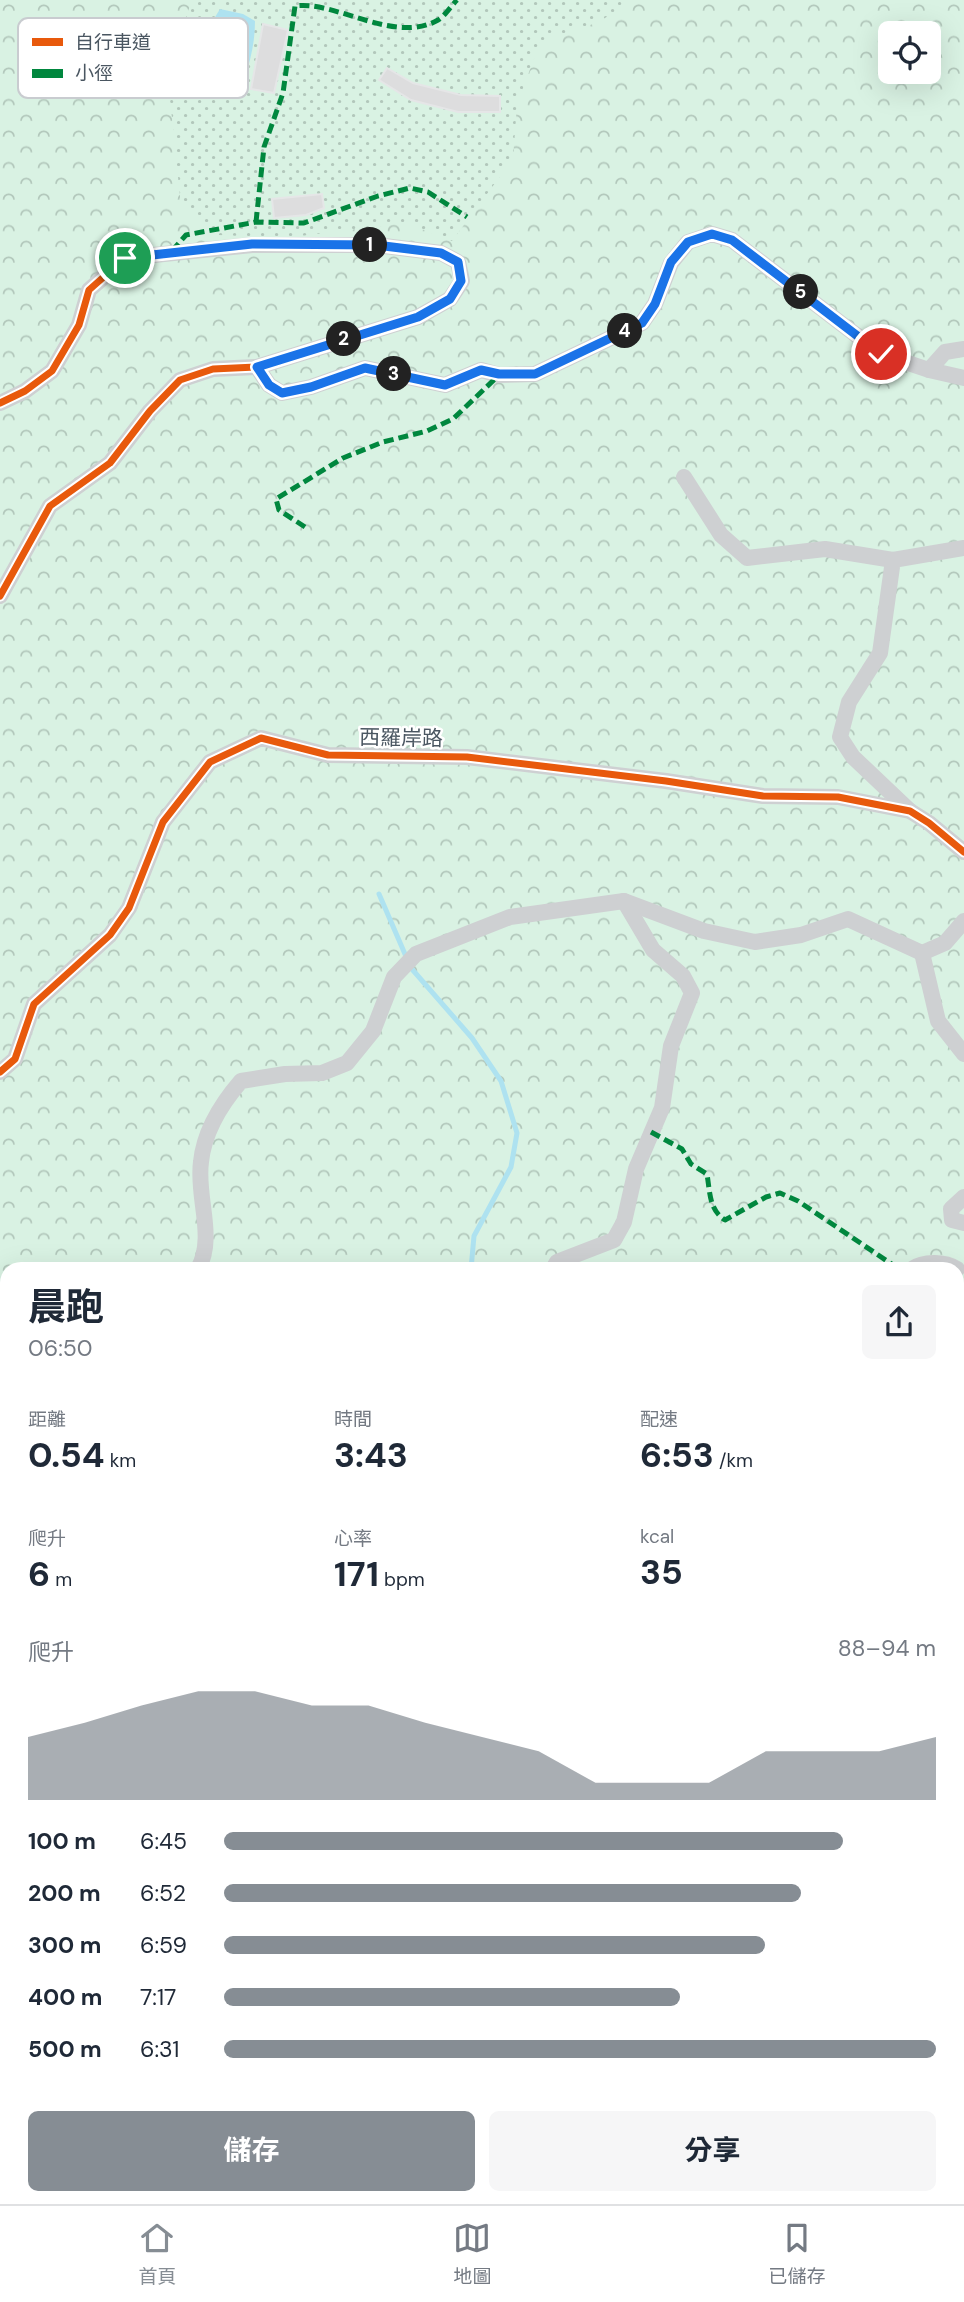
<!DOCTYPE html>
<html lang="zh-TW">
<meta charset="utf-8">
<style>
:root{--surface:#fff;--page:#f6f6f7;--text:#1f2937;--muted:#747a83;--line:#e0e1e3;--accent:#868d94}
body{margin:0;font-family:"DM Sans","Noto Sans TC",sans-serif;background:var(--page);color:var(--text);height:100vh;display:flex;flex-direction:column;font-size:26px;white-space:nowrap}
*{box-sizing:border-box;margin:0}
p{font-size:23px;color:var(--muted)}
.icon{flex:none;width:38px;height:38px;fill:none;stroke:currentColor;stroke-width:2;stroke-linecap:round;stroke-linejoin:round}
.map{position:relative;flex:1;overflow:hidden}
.panel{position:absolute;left:0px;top:1262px;width:964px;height:943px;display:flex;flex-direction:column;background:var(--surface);border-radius:21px 21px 0 0;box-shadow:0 7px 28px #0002}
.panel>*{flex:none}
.controls{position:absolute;left:878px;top:21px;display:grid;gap:14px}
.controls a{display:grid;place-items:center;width:63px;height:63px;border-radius:10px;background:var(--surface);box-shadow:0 7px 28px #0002;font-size:35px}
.pin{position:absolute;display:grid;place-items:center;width:60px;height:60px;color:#fff;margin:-30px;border:4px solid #fff;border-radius:50%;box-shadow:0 2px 7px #0007}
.km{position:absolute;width:35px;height:35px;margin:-18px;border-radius:50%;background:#222;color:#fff;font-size:19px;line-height:35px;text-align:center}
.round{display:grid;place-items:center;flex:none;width:74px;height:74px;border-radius:10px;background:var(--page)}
.headline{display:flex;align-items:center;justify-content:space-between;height:119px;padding:0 28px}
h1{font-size:38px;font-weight:700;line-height:52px}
.figures{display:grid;grid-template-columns:repeat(3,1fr);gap:10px;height:119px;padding:7px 28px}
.figures div{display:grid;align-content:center}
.figures b{font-size:35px;font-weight:700}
.figures small{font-size:19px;font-weight:400}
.figures p{font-size:19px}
.chart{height:196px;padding:14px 28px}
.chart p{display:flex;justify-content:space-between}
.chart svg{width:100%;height:126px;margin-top:7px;fill:var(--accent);opacity:.7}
.cta{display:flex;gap:14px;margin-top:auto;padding:14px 28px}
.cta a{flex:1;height:80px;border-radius:10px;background:var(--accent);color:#fff;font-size:28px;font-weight:700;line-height:80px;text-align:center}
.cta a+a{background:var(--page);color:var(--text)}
ul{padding:0 28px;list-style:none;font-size:23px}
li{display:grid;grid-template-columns:112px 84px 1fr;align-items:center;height:52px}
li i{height:18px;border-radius:9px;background:var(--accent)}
.dock{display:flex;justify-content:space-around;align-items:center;height:98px;border-top:2px solid var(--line);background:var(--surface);font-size:19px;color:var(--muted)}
.dock a{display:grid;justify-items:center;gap:4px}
.dock .selected{color:var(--accent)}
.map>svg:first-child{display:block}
</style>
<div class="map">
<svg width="964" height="2204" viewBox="0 0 964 2204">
<defs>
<pattern id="forest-crowns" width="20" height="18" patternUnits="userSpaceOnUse" patternTransform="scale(1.75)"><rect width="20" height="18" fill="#d9f2e3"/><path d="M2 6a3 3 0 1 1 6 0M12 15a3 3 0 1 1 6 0" fill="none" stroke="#b2c7bb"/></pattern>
<pattern id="park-dots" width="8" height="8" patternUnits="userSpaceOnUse" patternTransform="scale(1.75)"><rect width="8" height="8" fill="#d9f2e3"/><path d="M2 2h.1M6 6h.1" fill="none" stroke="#b2c7bb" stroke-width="1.8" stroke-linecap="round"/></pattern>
</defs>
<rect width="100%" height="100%" fill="#f4f4f4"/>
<path fill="url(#forest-crowns)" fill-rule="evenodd" d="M0 0H964V2086L959 2153 964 2162V2204H31L36 2198H957V1269H7V2125L0 2117ZM891 33H929V72H891Z"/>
<polygon fill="url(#park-dots)" points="192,0 632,0 599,22 540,42 517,105 513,159 452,241 406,223 284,238 219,235 181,206 167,70"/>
<path fill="#aee2f0" d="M220 9 243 14 255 21C255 47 248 71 238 95L192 87 206 32Z"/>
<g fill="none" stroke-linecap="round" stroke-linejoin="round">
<g stroke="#aee2f0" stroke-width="5">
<polyline points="379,894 411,968 472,1038 501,1081 517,1133 511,1167 474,1236 471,1269"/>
<polyline points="585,2198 586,2204"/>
</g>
</g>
<g fill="#ddddde" stroke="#e5e6e7" stroke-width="2">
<polygon points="263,24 288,30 274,93 251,89"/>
<polygon points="387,68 413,83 461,95 500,96 500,112 458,112 411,100 379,80"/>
<polygon points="322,194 324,208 306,215 274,218 272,199"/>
</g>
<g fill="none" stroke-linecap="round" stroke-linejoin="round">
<g stroke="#ced0d2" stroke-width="16">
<polyline points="257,367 269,385 282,393 311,387 365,368 445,385 481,370 499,375 535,374 642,323 655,304 671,263 688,242 712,234 732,240 881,354 929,370 964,378"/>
<polyline points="929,370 945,352 964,349"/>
<polyline points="0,403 25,391 52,371 79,325 89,290 125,258 252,245 376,245 441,253 458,262 462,281 450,299 418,317 257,367 213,369 180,380 150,411 110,463 50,506 0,596"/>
<polyline points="684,477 721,535 747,558 825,549 893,560"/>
<polyline points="910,811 853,757 840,737 849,702 880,653 893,560 964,548"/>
<polyline points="922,953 938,1021 964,1054"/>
<polyline points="0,1072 15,1059 34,1004 110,935 129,908 163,822 210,762 261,738 328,755 467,757 666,781 763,796 838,797 910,811 929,823 964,852"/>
<polyline points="964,1197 951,1209 952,1220 964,1223"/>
<path d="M198 1269C216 1237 196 1197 201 1162 204 1132 222 1103 241 1081L285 1074 322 1073 347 1063 373 1031 394 977 416 954 510 917 624 901 704 931 755 942 801 935 848 919 922 953 945 943 964 921"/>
<polyline points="553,1269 557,1262 614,1240 624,1222 636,1169 662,1108 671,1046 692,993 683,976 653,950 624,901"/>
<path d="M912 1269C923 1261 945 1261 957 1269"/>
<polyline points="957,1317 964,1321"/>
<polyline points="957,1401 964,1408"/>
<polyline points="957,1692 964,1695"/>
<polyline points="0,1704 7,1703"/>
<polyline points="0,1912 7,1915"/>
<polyline points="957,2011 964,2001"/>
<polyline points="957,2057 964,2066"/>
<polyline points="573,2198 573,2204"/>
</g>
<g stroke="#00873e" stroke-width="5" stroke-dasharray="10 5" stroke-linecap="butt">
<path d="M256 222 264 147 283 93 295 6C335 0 395 45 438 20 445 16 451 6 457 0"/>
<polyline points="172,251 186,235 256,222 304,223 378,196 410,188 428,192 467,217"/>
<polyline points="305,527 279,510 276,499 343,458 383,442 427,431 453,419 499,375"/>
<path d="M651 1132 682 1149 691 1164 707 1174C710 1192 709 1210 725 1220L766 1197 780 1193 798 1201 899 1269"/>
<polyline points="0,2081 7,2100"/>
<polyline points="43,2198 45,2204"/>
</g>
<defs>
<g id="cycleway">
<polyline points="0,403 25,391 52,371 79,325 89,290 125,258 252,245 376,245 441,253 458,262 462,281 450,299 418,317 257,367 213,369 180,380 150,411 110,463 50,506 0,596"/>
<polyline points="0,1072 15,1059 34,1004 110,935 129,908 163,822 210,762 261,738 328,755 467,757 666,781 763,796 838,797 910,811 929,823 964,852"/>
</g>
</defs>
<use href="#cycleway" stroke="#fff" stroke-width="11"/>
<use href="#cycleway" stroke="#e8590c" stroke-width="7"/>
</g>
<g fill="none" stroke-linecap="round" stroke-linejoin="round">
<defs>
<polyline id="route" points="125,258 252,244 376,245 441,253 458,262 461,281 450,299 418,317 257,367 269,385 282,393 311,387 365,368 445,385 481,370 499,374 535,374 642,323 655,304 671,262 688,242 712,234 732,240 881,354"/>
</defs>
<use href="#route" stroke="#fff" stroke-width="14"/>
<use href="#route" stroke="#1a73e8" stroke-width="9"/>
</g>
<g text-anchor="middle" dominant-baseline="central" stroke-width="5" stroke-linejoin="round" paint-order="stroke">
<g font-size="21" fill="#4a5661" stroke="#fff">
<text transform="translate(401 738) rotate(1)">西羅岸路</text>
</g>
</g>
<rect x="18" y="18" width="230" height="80" rx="10" fill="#fff" stroke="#c9ccd0" stroke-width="2"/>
<rect x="32" y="38" width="31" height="8" fill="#e8590c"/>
<rect x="32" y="69" width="31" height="9" fill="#00873e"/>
<g font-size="19" fill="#4a5661">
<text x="75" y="49">自行車道</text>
<text x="75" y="80">小徑</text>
</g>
</svg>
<div class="controls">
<a><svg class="icon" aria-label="locate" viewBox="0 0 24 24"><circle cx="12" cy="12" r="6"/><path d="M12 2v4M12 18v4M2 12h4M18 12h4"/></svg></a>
</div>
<div class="pin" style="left:125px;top:258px;background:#1e9e55"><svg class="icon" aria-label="arrive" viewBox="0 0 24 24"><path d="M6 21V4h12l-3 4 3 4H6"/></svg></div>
<div class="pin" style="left:881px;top:354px;background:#d93025"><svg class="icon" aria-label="check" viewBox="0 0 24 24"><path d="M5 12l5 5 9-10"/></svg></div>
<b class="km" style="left:370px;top:245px">1</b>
<b class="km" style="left:344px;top:339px">2</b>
<b class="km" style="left:394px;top:374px">3</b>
<b class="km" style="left:625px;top:331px">4</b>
<b class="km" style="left:801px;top:292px">5</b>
<section class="panel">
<div class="headline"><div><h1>晨跑</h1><p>06:50</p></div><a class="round"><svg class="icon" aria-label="share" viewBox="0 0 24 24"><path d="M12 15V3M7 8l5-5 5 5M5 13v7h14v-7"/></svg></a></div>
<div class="figures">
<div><p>距離</p><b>0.54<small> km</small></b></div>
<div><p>時間</p><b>3:43</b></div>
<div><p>配速</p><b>6:53<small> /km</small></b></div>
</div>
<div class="figures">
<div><p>爬升</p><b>6<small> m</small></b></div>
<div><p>心率</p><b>171<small> bpm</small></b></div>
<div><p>kcal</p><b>35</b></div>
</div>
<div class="chart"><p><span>爬升</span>88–94 m</p>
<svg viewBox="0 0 160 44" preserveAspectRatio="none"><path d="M0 44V22L10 17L20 11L30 6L40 6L50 11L60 11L70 17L80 22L90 27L100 38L110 38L120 38L130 27L140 27L150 27L160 22V44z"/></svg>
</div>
<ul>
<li><b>100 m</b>6:45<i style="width:87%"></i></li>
<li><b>200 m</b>6:52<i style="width:81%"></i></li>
<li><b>300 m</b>6:59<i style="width:76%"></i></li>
<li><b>400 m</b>7:17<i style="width:64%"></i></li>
<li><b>500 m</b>6:31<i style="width:100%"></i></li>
</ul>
<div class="cta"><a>儲存</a><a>分享</a></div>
</section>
</div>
<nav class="dock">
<a class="selected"><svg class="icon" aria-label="home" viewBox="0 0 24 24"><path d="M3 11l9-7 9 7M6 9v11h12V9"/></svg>首頁</a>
<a><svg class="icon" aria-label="map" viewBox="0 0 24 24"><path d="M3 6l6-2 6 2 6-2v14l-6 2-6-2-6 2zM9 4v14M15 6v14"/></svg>地圖</a>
<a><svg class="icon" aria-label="saved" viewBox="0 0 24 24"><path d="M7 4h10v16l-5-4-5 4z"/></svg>已儲存</a>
</nav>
